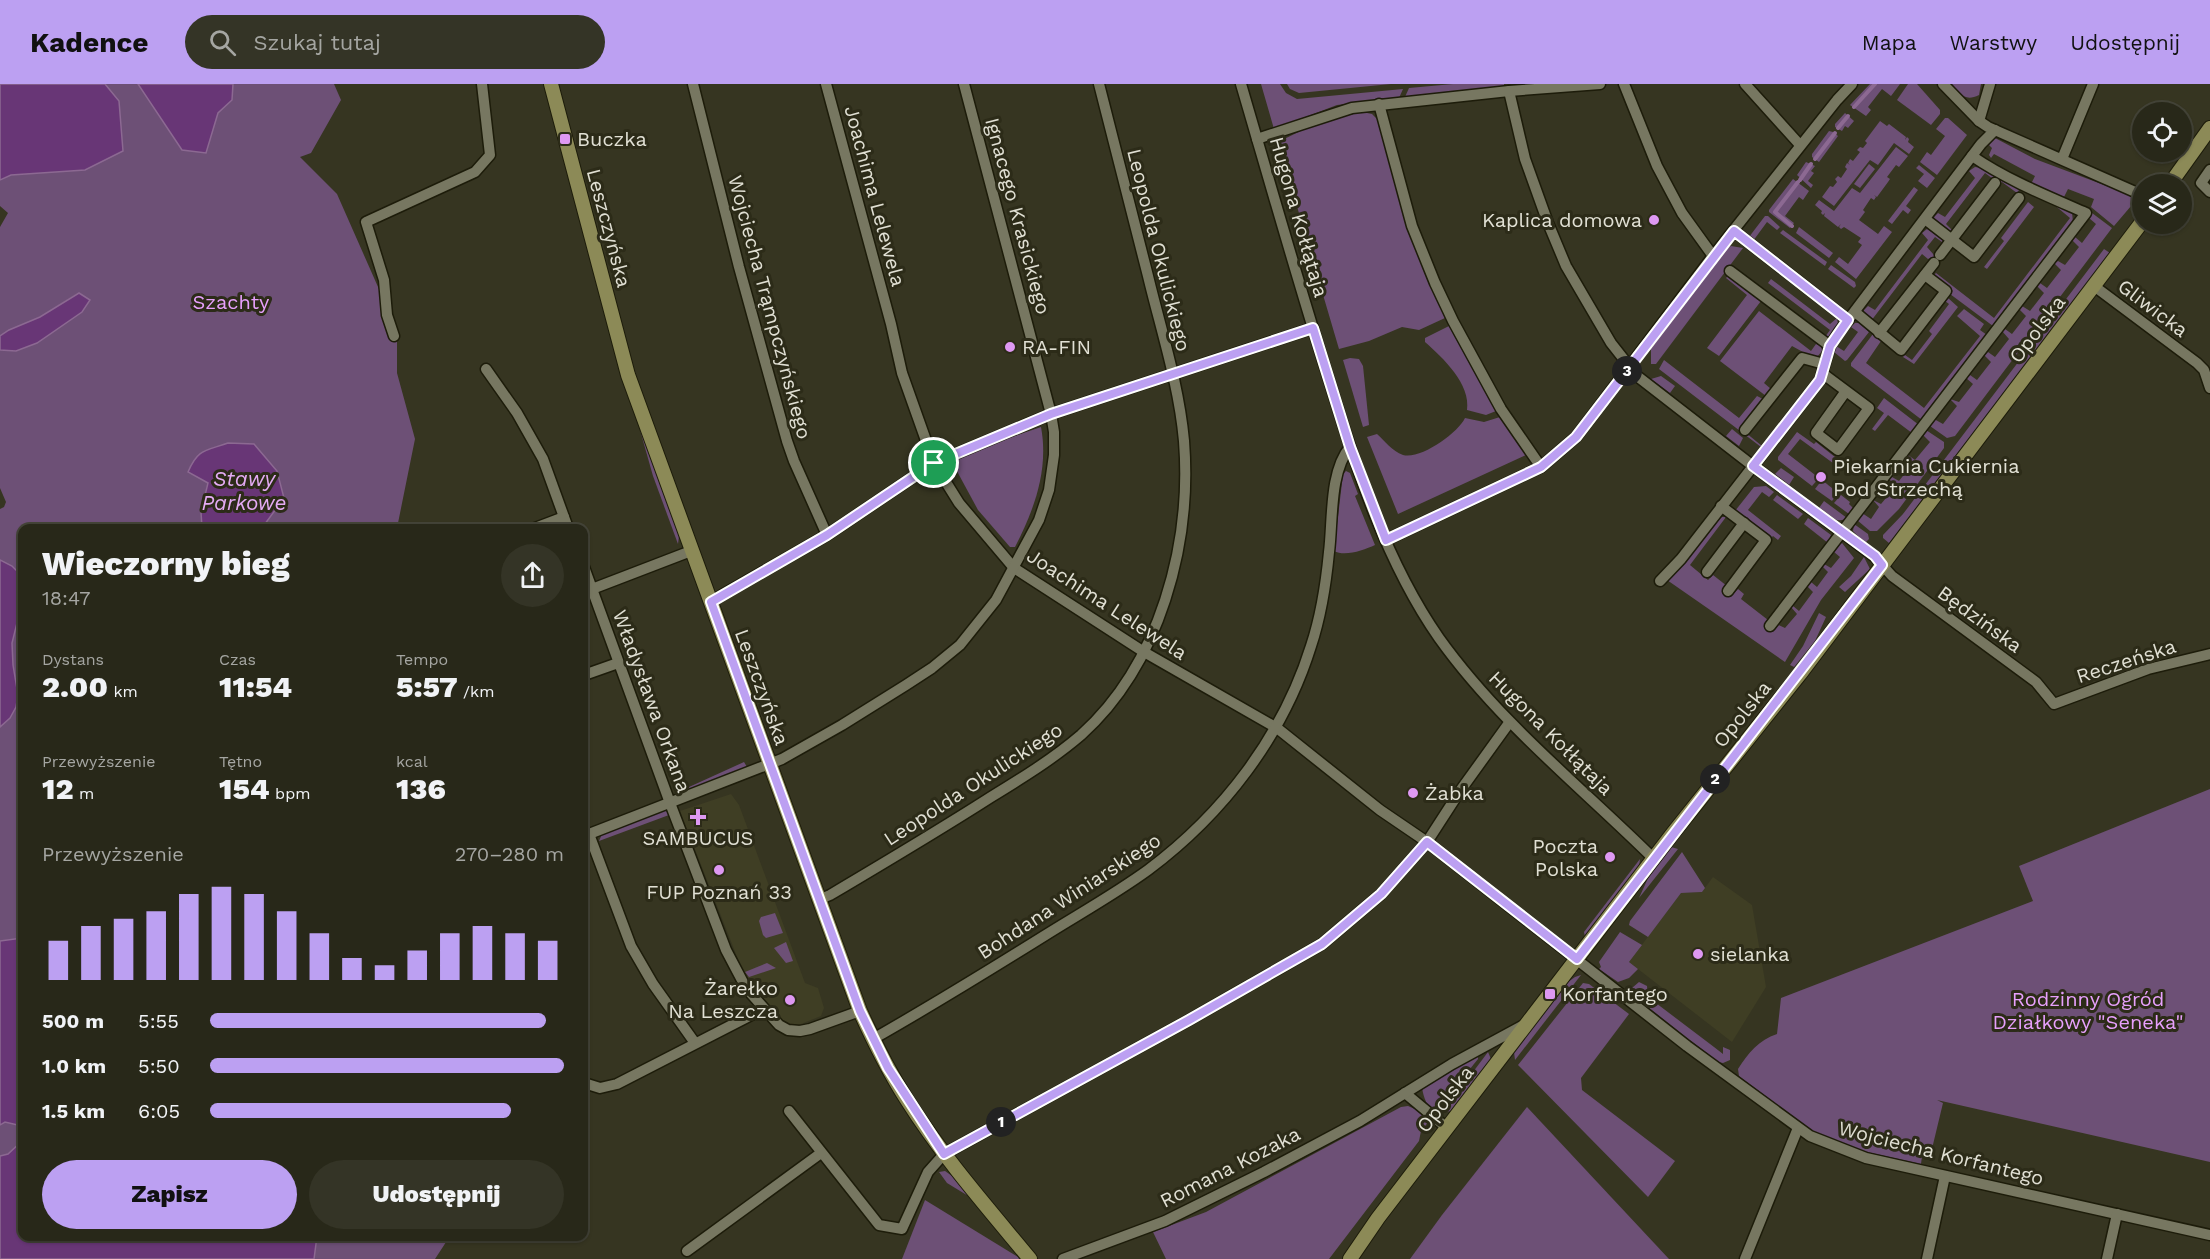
<!DOCTYPE html>
<html lang="pl">
<meta charset="utf-8">
<style>
:root{--surface:#282819;--page:#343426;--text:#f1f3f6;--muted:#a5a6a2;--line:#444438;--accent:#bca0f2}
body{margin:0;font-family:"Work Sans",sans-serif;background:var(--page);color:var(--text);height:100vh;display:flex;flex-direction:column;font-size:22px;white-space:nowrap}
*{box-sizing:border-box;margin:0}
p{font-size:20px;color:var(--muted)}
.icon{flex:none;width:33px;height:33px;fill:none;stroke:currentColor;stroke-width:2;stroke-linecap:round;stroke-linejoin:round}
.map{position:relative;flex:1;overflow:hidden}
.drawer{position:absolute;left:18px;top:440px;width:570px;height:717px;display:flex;flex-direction:column;background:var(--surface);border-radius:12px;box-shadow:0 2px 4px #0004,0 0 0 2px var(--line)}
.drawer>*{flex:none}
.tools{position:absolute;left:2132px;top:18px;display:grid;gap:12px}
.tools a{display:grid;place-items:center;width:60px;height:60px;border-radius:50%;background:var(--surface);box-shadow:0 2px 4px #0004,0 0 0 2px var(--line);font-size:30px}
.pin{position:absolute;display:grid;place-items:center;width:51px;height:51px;color:#fff;margin:-26px;border:3px solid #fff;border-radius:50%;box-shadow:0 2px 6px #0007}
.km{position:absolute;width:30px;height:30px;margin:-15px;border-radius:50%;background:#222;color:#fff;font-size:16px;line-height:30px;text-align:center}
.round{display:grid;place-items:center;flex:none;width:63px;height:63px;border-radius:32px;background:var(--page)}
.summary{display:flex;align-items:center;justify-content:space-between;height:102px;padding:0 24px}
h1{font-size:33px;font-weight:800;line-height:45px}
.metrics{display:grid;grid-template-columns:repeat(3,1fr);gap:9px;height:102px;padding:6px 24px}
.metrics div{display:grid;align-content:center}
.metrics b{font-size:30px;font-weight:800}
.metrics small{font-size:16px;font-weight:400}
.metrics p{font-size:16px}
.chart{height:168px;padding:12px 24px}
.chart p{display:flex;justify-content:space-between}
.chart svg{width:100%;height:108px;margin-top:6px;stroke:var(--accent);stroke-width:6}
.cta{display:flex;gap:12px;margin-top:auto;padding:12px 24px}
.cta a{flex:1;height:69px;border-radius:36px;background:var(--accent);color:#111;font-size:24px;font-weight:800;line-height:69px;text-align:center}
.cta a+a{background:var(--page);color:var(--text)}
ul{padding:0 24px;list-style:none;font-size:20px}
li{display:grid;grid-template-columns:96px 72px 1fr;align-items:center;height:45px}
li i{height:15px;border-radius:8px;background:var(--accent)}
header{display:flex;align-items:center;gap:36px;box-sizing:border-box;height:84px;padding:0 30px;background:var(--accent);color:#111}
header strong{font-size:28px}
nav{display:flex;gap:33px;margin-inline-start:auto;font-size:21px}
.search{width:420px;height:54px;background:var(--page);display:flex;align-items:center;gap:15px;box-sizing:border-box;padding:0 21px;border-radius:33px;color:var(--muted);font-size:22px}
.map>svg:first-child{display:block}
</style>
<header>
<strong>Kadence</strong>
<div class="search"><svg class="icon" aria-label="search" viewBox="0 0 24 24"><circle cx="10" cy="10" r="6"/><path d="M15 15l6 6"/></svg>Szukaj tutaj</div>
<nav><a>Mapa</a><a>Warstwy</a><a>Udostępnij</a></nav>
</header>
<div class="map">
<svg width="2210" height="1175" viewBox="0 0 2210 1175">
<rect width="100%" height="100%" fill="#363521"/>
<g fill="#3f3e24">
<polygon points="731,710 739,721 805,899 818,904 824,924 821,932 796,942 786,939 776,931 743,888 680,727"/>
<polygon points="1713,793 1752,821 1766,903 1732,958 1629,878 1681,809 1702,808"/>
</g>
<g fill="#6d5076">
<polygon points="0,0 334,0 341,16 311,69 300,73 337,110 397,246 397,289 415,355 397,444 262,444 283,414 188,388 208,398 201,428 202,444 22,444 22,492 12,482 0,476 0,425 4,423 6,418 0,404 0,266 16,267 78,209 40,233 9,246 0,252 0,143 8,129 0,122"/>
<polygon points="1261,0 1280,0 1286,9 1297,15 1403,5 1399,14 1337,21 1274,45"/>
<polygon points="1287,0 1391,0 1299,9 1290,5"/>
<polygon points="1453,0 1504,0 1504,3 1405,13 1409,4"/>
<polygon points="1870,0 1900,0 1891,12 1882,5 1868,23 1871,26 1866,32 1850,21"/>
<polygon points="1908,0 1917,0 1940,26 1940,30 1931,41 1897,16"/>
<path d="M1951 0H1981L1979 11C1965 18 1960 10 1951 0Z"/>
<polygon points="1362,28 1372,30 1379,37 1407,143 1445,234 1419,246 1402,243 1369,257 1339,265 1278,58 1317,39"/>
<polygon points="1845,29 1854,37 1848,44 1845,42 1842,47 1835,43 1835,40"/>
<polygon points="1945,34 1948,34 1967,51 1937,91 1920,78 1927,68 1931,71 1945,52 1936,45"/>
<polygon points="1880,37 1887,42 1889,40 1906,53 1905,56 1907,53 1909,55 1908,58 1914,63 1909,70 1894,59 1878,81 1870,76 1834,122 1822,113 1830,102 1833,103 1837,98 1835,95 1838,92 1841,94 1847,85 1845,83 1847,79 1850,81 1848,79 1850,75 1853,77 1860,68 1857,66 1860,63 1863,64 1867,59 1865,57"/>
<polygon points="1829,47 1833,48 1838,52 1819,78 1812,73 1812,70"/>
<polygon points="1995,54 2035,75 2128,110 2137,115 2114,142 2091,123 2094,115 2068,105 2064,113 2031,100 2035,92 1994,70 1991,74 1989,71 1992,64 1989,61"/>
<polygon points="1896,63 1908,72 1899,83 1896,81 1887,93 1890,95 1888,98 1885,96 1888,98 1877,113 1874,111 1876,113 1874,116 1871,114 1863,126 1865,128 1859,136 1878,150 1884,142 1892,148 1856,195 1835,178 1839,173 1848,180 1862,161 1858,158 1861,154 1844,143 1841,145 1839,143 1841,140 1838,143 1824,132 1825,129 1823,131 1821,129 1822,127 1815,121 1819,116 1834,127 1852,104 1860,109"/>
<polygon points="1806,78 1815,82 1811,87 1814,89 1808,97 1813,101 1811,104 1797,91"/>
<polygon points="1869,80 1875,85 1860,104 1854,100"/>
<polygon points="1919,81 1935,94 1927,104 1918,97 1924,90 1916,84"/>
<polygon points="1975,83 1982,84 2019,106 2017,109 2002,98 2000,100 1985,89 1946,140 1952,146 1949,148 1935,136 1934,133 1938,129 1945,133 1975,94 1969,87"/>
<polygon points="1793,95 1809,107 1803,116 1799,113 1785,132 1794,139 1790,144 1769,128 1769,126"/>
<polygon points="1914,103 1918,106 1906,122 1911,126 1908,130 1903,126 1892,140 1888,137"/>
<polygon points="2028,118 2034,123 1987,185 1984,183 2004,157 2001,154"/>
<polygon points="2052,119 2072,128 2073,139 1993,242 1950,210 1953,207 1934,191 1936,189 1994,234 2070,134"/>
<polygon points="2092,129 2112,144 1955,352 1947,354 1930,342 1934,335 1943,340 1957,322 1950,315 1959,318 1973,300 1966,294 1970,291 1977,296 1991,278 1984,271 1988,268 1995,273 2009,255 2002,247 2005,245 2012,250 2026,232 2019,225 2022,222 2030,227 2044,209 2037,202 2040,199 2047,204 2061,186 2054,179 2058,177 2065,181 2079,163 2072,156 2075,153 2082,159 2096,140 2089,134"/>
<polygon points="1765,132 1768,132 1780,143 1777,146 1767,138 1753,157 1749,153"/>
<polygon points="1799,143 1833,169 1829,174 1796,149"/>
<polygon points="1927,145 1944,156 1942,158 1935,153 1927,163 1940,178 1932,173 1928,175 1922,170 1871,237 1863,230 1864,226 1868,222 1875,226 1928,156 1922,149"/>
<polygon points="1783,146 1827,178 1825,182 1780,149"/>
<polygon points="1731,162 1743,164 1656,280 1651,280 1651,262 1723,167"/>
<polygon points="2104,165 2110,169 1889,459 1883,454 1883,451 1903,430"/>
<polygon points="1831,181 1855,198 1856,202 1854,204 1828,185"/>
<polygon points="1728,192 1761,217 1719,272 1707,264 1747,211 1726,194"/>
<polygon points="1771,195 1830,240 1837,234 1838,240 1827,254 1825,253 1830,246 1768,199"/>
<polygon points="1948,214 1958,223 1914,280 1903,273 1905,271 1912,276 1932,250 1929,247 1949,220 1945,217"/>
<polygon points="1964,225 1984,240 1980,246 1987,251 1922,336 1851,282 1851,279 1873,250 1881,257 1866,279 1924,324 1980,252 1957,232"/>
<polygon points="1759,227 1811,267 1816,260 1821,262 1822,267 1817,273 1812,273 1792,262 1764,299 1771,305 1766,312 1720,277"/>
<polygon points="1855,239 1859,239 1869,248 1847,276 1845,277 1834,268 1836,262 1844,267 1858,248 1851,243"/>
<path d="M1449 242 1496 327 1486 331 1467 326C1471 300 1443 274 1425 258V254Z"/>
<polygon points="1350,274 1359,275 1363,282 1369,341 1363,343 1343,276"/>
<polygon points="1664,276 1739,334 1757,312 1763,315 1740,344 1762,362 1761,363 1659,285"/>
<polygon points="1661,292 1675,302 1670,309 1651,295"/>
<polygon points="1884,314 1919,341 1912,349 1888,331 1875,347 1872,345 1884,329 1877,324"/>
<path d="M1500 333 1526 371 1398 430 1367 353 1377 350C1385 357 1392 367 1403 371 1420 376 1458 349 1465 334L1484 338Z"/>
<path d="M1041 343C1049 386 1034 426 1015 463H1010L978 426 952 378 1006 355Z"/>
<polygon points="1732,345 1743,354 1739,362 1726,352"/>
<polygon points="640,346 641,346 679,452 678,460 653,392"/>
<polygon points="1926,346 1944,358 1944,364 1899,425 1877,447 1870,447 1857,436 1862,429 1871,435 1879,423 1873,416 1881,420 1896,402 1889,395 1892,393 1899,397 1913,379 1906,372 1908,371 1915,376 1930,358 1923,351"/>
<polygon points="1797,348 1814,360 1816,358 1840,377 1837,382 1800,355 1788,370 1819,394 1812,402 1778,376 1778,373"/>
<polygon points="1781,384 1794,393 1789,401 1775,390"/>
<path d="M1346 387 1350 389 1358 410 1355 412 1375 461C1364 466 1345 473 1334 467L1343 390Z"/>
<polygon points="1822,396 1838,409 1832,417 1815,405"/>
<polygon points="1766,402 1774,408 1769,413 1762,408 1748,426 1781,452 1778,456 1773,452 1771,454 1735,427 1754,403"/>
<polygon points="1777,411 1803,430 1798,435 1773,416"/>
<polygon points="1841,411 1850,418 1849,420 1853,424 1849,430 1834,419"/>
<path d="M1824 417 1847 434C1836 441 1828 430 1819 424Z"/>
<polygon points="1722,433 1726,433 1690,481 1708,496 1713,491 1727,502 1723,507 1730,513 1738,505 1744,510 1741,515 1768,536 1785,544 1797,530 1791,523 1793,522 1799,527 1813,508 1807,502 1811,498 1817,503 1828,488 1822,482 1824,480 1831,484 1840,473 1834,468 1839,461 1842,459 1854,474 1821,516 1785,578 1667,496 1685,479 1718,435"/>
<polygon points="1808,434 1831,451 1828,459 1804,440"/>
<polygon points="1854,440 1868,450 1869,455 1865,459 1853,447"/>
<polygon points="1864,473 1870,485 1845,508 1839,503 1851,492"/>
<polygon points="22,519 22,1152 450,1152 435,1175 0,1175 0,643 10,634 12,559"/>
<polygon points="1819,529 1826,533 1815,557 1794,583 1790,581 1803,562"/>
<polygon points="744,678 747,683 679,710 678,708"/>
<path d="M2210 705V1078L1937 1016 1943 1019 1930 1073 1922 1072 1921 1080 1858 1066 1829 1055 1809 1045 1739 992 1738 985C1748 969 1759 956 1777 950L1781 914 2033 817 2019 782Z"/>
<polygon points="663,726 668,728 669,731 599,757 602,750"/>
<polygon points="1671,763 1678,765 1639,814 1649,792"/>
<polygon points="1682,768 1705,804 1702,808 1681,809 1648,853 1629,841 1630,837"/>
<polygon points="1640,775 1639,783 1585,853 1584,848"/>
<polygon points="775,829 783,849 766,854 763,851 759,837 761,833"/>
<polygon points="1620,848 1642,861 1629,878 1638,885 1629,894 1618,898 1599,885 1601,883 1599,878"/>
<polygon points="786,858 793,877 786,879 774,864"/>
<polygon points="767,879 776,884 749,893 745,888"/>
<polygon points="1581,891 1515,976 1514,968 1568,898 1575,893"/>
<polygon points="1639,898 1647,902 1648,913 1714,963 1723,970 1723,963 1730,966 1730,976 1723,979 1718,978 1634,912 1632,904"/>
<polygon points="1583,899 1589,900 1629,930 1581,994 1582,1006 1675,1077 1648,1113 1518,981"/>
<polygon points="1488,968 1491,975 1452,1027 1443,1028"/>
<path d="M1478 972V975L1436 1027C1426 1023 1424 1014 1422 1004L1455 983Z"/>
<polygon points="1408,1022 1422,1028 1430,1036 1421,1047 1419,1057 1329,1175 1166,1175 1153,1148 1206,1128 1401,1023"/>
<polygon points="1527,1023 1669,1175 1410,1175 1442,1131"/>
<polygon points="945,1087 952,1092 970,1113 947,1099 939,1088"/>
<polygon points="925,1116 1018,1173 1019,1175 902,1175"/>
</g>
<g fill="#683676" stroke="#8c6992" stroke-width="1.5">
<polygon points="0,0 105,0 119,17 123,67 85,86 11,91 0,96"/>
<polygon points="138,0 233,0 232,16 218,29 206,69 182,66"/>
<polygon points="79,209 90,216 82,228 37,259 16,267 0,266 0,252 9,246 40,233"/>
<path d="M228 359 254 360 277 387 284 414 262 444H202L201 428 208 399 188 388C198 364 206 367 228 359Z"/>
<polygon points="0,476 12,482 22,492 22,519 12,559 13,581 18,611 16,623 10,634 0,643"/>
<polygon points="22,854 22,1042 5,1038 0,1041 0,857"/>
<polygon points="22,1057 22,1152 317,1152 314,1175 0,1175 0,1072 8,1070"/>
</g>
<g fill="none" stroke-linecap="round" stroke-linejoin="round">
<g stroke="#8c6992" stroke-width="4">
<polyline points="1854,23 1875,0"/>
<polyline points="1838,44 1848,32"/>
<polyline points="1815,75 1835,49"/>
<polyline points="1800,96 1811,80"/>
<polyline points="1792,142 1775,128 1798,98"/>
</g>
<defs>
<g id="street">
<polyline points="693,0 739,183 787,357 794,377 827,451"/>
<polyline points="826,0 891,240 902,289 934,379 959,419 1014,484 1144,568 1277,644 1380,726 1427,758 1687,962 1810,1052 1866,1074 2210,1151"/>
<path d="M1241 0C1270 99 1298 198 1329 296 1356 384 1386 478 1439 554 1499 638 1580 702 1654 775"/>
<polyline points="1624,0 1657,82 1682,129 1713,172"/>
<polyline points="1745,0 1800,61"/>
<polyline points="1943,0 1979,37 1988,43 2142,111"/>
<polyline points="1509,7 1525,75 1548,139 1566,182 1611,259 1637,292 1753,382 1875,473 1892,492 2036,598 2054,620 2148,585 2210,570"/>
<polyline points="1379,20 1412,142 1435,199 1453,237 1501,325 1541,383"/>
<polyline points="1979,37 1990,0"/>
<polyline points="1257,55 1352,24 1509,7 1600,0"/>
<polyline points="2062,75 2093,0"/>
<polyline points="2210,86 2201,99 2210,108"/>
<polyline points="1925,135 1974,173 2019,114"/>
<polyline points="1734,147 1848,236"/>
<polyline points="1940,171 1995,99"/>
<polyline points="1730,187 1830,262"/>
<polyline points="2094,202 2197,279 2204,286 2210,304"/>
<polyline points="1855,228 1901,266 1946,207 1925,191"/>
<polyline points="1879,249 1934,179"/>
<polyline points="394,252 387,231 384,196 366,138 475,88 490,71 482,0"/>
<polyline points="486,285 517,329 543,375 568,444"/>
<polyline points="1822,289 1869,324 1838,366 1816,349 1846,307"/>
<polyline points="1745,346 1802,274 1824,280"/>
<polyline points="1721,422 1766,456 1728,507"/>
<polyline points="535,444 564,433"/>
<polyline points="1386,456 1541,383 1576,353 1713,172 1837,16 1852,0"/>
<polyline points="584,483 670,719 726,866 746,904 779,941 788,946 800,947 810,945 860,927"/>
<polyline points="1707,488 1744,439"/>
<polyline points="1660,497 1681,475 1820,296 1830,262 1839,248 1981,60 1995,46"/>
<polyline points="592,505 691,467"/>
<polyline points="710,518 827,451 934,379 1051,330 1313,244"/>
<path d="M1770 542 2086 129C2047 112 2007 96 1972 72"/>
<polyline points="584,591 618,579"/>
<polyline points="589,750 631,862 653,900 695,959"/>
<polyline points="584,752 782,675 842,641 906,601 932,584 960,561 996,516 1039,436 1049,406 1054,371 1054,348 1051,330 964,0"/>
<path d="M818 816 830 811C884 779 938 747 991 713 1022 694 1053 675 1081 651 1160 580 1192 460 1184 357 1179 301 1161 246 1148 192 1132 128 1115 64 1099 0"/>
<path d="M873 955C931 922 988 887 1044 852 1079 830 1115 810 1148 786 1223 730 1283 652 1311 562 1321 532 1326 500 1329 468 1333 437 1329 388 1350 363"/>
<polyline points="584,999 600,1004 617,1000 763,925"/>
<polyline points="1405,1009 1447,1044"/>
<polyline points="789,1027 879,1141 902,1145 928,1088 944,1070 1189,936 1322,860 1381,810 1427,758 1460,707 1509,639"/>
<polyline points="687,1167 821,1069"/>
<polyline points="1063,1175 1165,1137 1264,1088 1360,1037 1452,980 1524,941"/>
<polyline points="1745,1175 1798,1044"/>
<polyline points="1927,1175 1945,1092"/>
<polyline points="2107,1175 2117,1130"/>
</g>
<g id="secondary">
<path d="M551 0 628 291 860 927C874 958 889 988 907 1016 943 1073 987 1123 1030 1175"/>
<polyline points="2170,100 2210,44"/>
<polyline points="1350,1175 1378,1134 1673,749 1800,590 2142,138"/>
</g>
</defs>
<use href="#street" stroke="#1d1c0a" stroke-width="13"/>
<use href="#secondary" stroke="#1d1c0a" stroke-width="16"/>
<use href="#street" stroke="#777761" stroke-width="10"/>
<use href="#secondary" stroke="#8c8a57" stroke-width="14"/>
</g>
<g fill="none" stroke-linecap="round" stroke-linejoin="round">
<defs>
<polygon id="route" points="1734,147 1848,236 1830,262 1820,296 1753,382 1875,472 1882,481 1577,875 1427,758 1381,810 1322,860 1189,936 944,1070 888,984 860,927 711,518 827,451 934,379 1051,330 1313,244 1350,363 1386,456 1541,383 1576,353"/>
</defs>
<use href="#route" stroke="#fff" stroke-width="12"/>
<use href="#route" stroke="#bca0f2" stroke-width="8"/>
</g>
<g fill="#de98f2" stroke="#2c2b18" stroke-width="2">
<rect x="559" y="49" width="12" height="12" rx="3"/>
<circle cx="1654" cy="136" r="6"/>
<circle cx="1010" cy="263" r="6"/>
<circle cx="1821" cy="393" r="6"/>
<circle cx="1413" cy="709" r="6"/>
<path d="M695 724h6v6h6v6h-6v6h-6v-6h-6v-6h6z"/>
<circle cx="1610" cy="773" r="6"/>
<circle cx="719" cy="786" r="6"/>
<circle cx="1698" cy="870" r="6"/>
<rect x="1544" y="904" width="12" height="12" rx="3"/>
<circle cx="790" cy="916" r="6"/>
</g>
<g text-anchor="middle" dominant-baseline="central" stroke-width="6" stroke-linejoin="round" paint-order="stroke">
<g font-size="20" fill="#e1e0d4" stroke="#2c2b18" text-anchor="start">
<text x="577" y="55">Buczka</text>
<text x="1642" y="136" text-anchor="end">Kaplica domowa</text>
<text x="1022" y="263">RA-FIN</text>
<text x="1833" y="382">Piekarnia Cukiernia<tspan x="1833" dy="23">Pod Strzechą</tspan></text>
<text x="1425" y="709">Żabka</text>
<text x="698" y="754" text-anchor="middle">SAMBUCUS</text>
<text x="1598" y="762" text-anchor="end">Poczta<tspan x="1598" dy="23">Polska</tspan></text>
<text x="719" y="808" text-anchor="middle">FUP Poznań 33</text>
<text x="1710" y="870">sielanka</text>
<text x="778" y="904" text-anchor="end">Żarełko<tspan x="778" dy="23">Na Leszcza</tspan></text>
<text x="1562" y="910">Korfantego</text>
</g>
<g font-size="20" fill="#e1e0d4" stroke="#2c2b18">
<text transform="translate(875 112) rotate(75)">Joachima Lelewela</text>
<text transform="translate(1018 132) rotate(75)">Ignacego Krasickiego</text>
<text transform="translate(1299 133) rotate(74)">Hugona Kołłątaja</text>
<text transform="translate(609 144) rotate(75)">Leszczyńska</text>
<text transform="translate(1159 166) rotate(76)">Leopolda Okulickiego</text>
<text transform="translate(770 223) rotate(75)">Wojciecha Trąmpczyńskiego</text>
<text transform="translate(2153 224) rotate(37)">Gliwicka</text>
<text transform="translate(2037 245) rotate(-53)">Opolska</text>
<text transform="translate(1107 520) rotate(33)">Joachima Lelewela</text>
<text transform="translate(1980 535) rotate(36)">Będzińska</text>
<text transform="translate(2126 577) rotate(-18)">Reczeńska</text>
<text transform="translate(762 603) rotate(70)">Leszczyńska</text>
<text transform="translate(652 617) rotate(70)">Władysława Orkana</text>
<text transform="translate(1742 630) rotate(-51)">Opolska</text>
<text transform="translate(1551 649) rotate(45)">Hugona Kołłątaja</text>
<text transform="translate(973 700) rotate(-33)">Leopolda Okulickiego</text>
<text transform="translate(1069 812) rotate(-33)">Bohdana Winiarskiego</text>
<text transform="translate(1445 1015) rotate(-52)">Opolska</text>
<text transform="translate(1941 1069) rotate(14)">Wojciecha Korfantego</text>
<text transform="translate(1230 1083) rotate(-27)">Romana Kozaka</text>
</g>
<g font-size="20" fill="#e7a0fc" stroke="#2c2b18">
<text x="231" y="218">Szachty</text>
<text x="2088" y="915">Rodzinny Ogród<tspan x="2088" dy="23">Działkowy "Seneka"</tspan></text>
</g>
<g font-size="21" font-style="italic" fill="#e4abf4" stroke="#2c2b18">
<text x="244" y="394">Stawy<tspan x="244" dy="24">Parkowe</tspan></text>
</g>
</g>
</svg>
<div class="tools">
<a><svg class="icon" aria-label="locate" viewBox="0 0 24 24"><circle cx="12" cy="12" r="6"/><path d="M12 2v4M12 18v4M2 12h4M18 12h4"/></svg></a>
<a><svg class="icon" aria-label="layers" viewBox="0 0 24 24"><path d="M12 4l9 5-9 5-9-5zM3 14l9 5 9-5"/></svg></a>
</div>
<div class="pin" style="left:934px;top:379px;background:#1e9e55"><svg class="icon" aria-label="arrive" viewBox="0 0 24 24"><path d="M6 21V4h12l-3 4 3 4H6"/></svg></div>
<b class="km" style="left:1001px;top:1038px">1</b>
<b class="km" style="left:1715px;top:695px">2</b>
<b class="km" style="left:1627px;top:287px">3</b>
<section class="drawer">
<div class="summary"><div><h1>Wieczorny bieg</h1><p>18:47</p></div><a class="round"><svg class="icon" aria-label="share" viewBox="0 0 24 24"><path d="M12 15V3M7 8l5-5 5 5M5 13v7h14v-7"/></svg></a></div>
<div class="metrics">
<div><p>Dystans</p><b>2.00<small> km</small></b></div>
<div><p>Czas</p><b>11:54</b></div>
<div><p>Tempo</p><b>5:57<small> /km</small></b></div>
</div>
<div class="metrics">
<div><p>Przewyższenie</p><b>12<small> m</small></b></div>
<div><p>Tętno</p><b>154<small> bpm</small></b></div>
<div><p>kcal</p><b>136</b></div>
</div>
<div class="chart"><p><span>Przewyższenie</span>270–280 m</p>
<svg viewBox="0 0 160 44" preserveAspectRatio="none"><path d="M5 44V28M15 44V22M25 44V19M35 44V16M45 44V9M55 44V6M65 44V9M75 44V16M85 44V25M95 44V35M105 44V38M115 44V32M125 44V25M135 44V22M145 44V25M155 44V28"/></svg>
</div>
<ul>
<li><b>500 m</b>5:55<i style="width:95%"></i></li>
<li><b>1.0 km</b>5:50<i style="width:100%"></i></li>
<li><b>1.5 km</b>6:05<i style="width:85%"></i></li>
</ul>
<div class="cta"><a>Zapisz</a><a>Udostępnij</a></div>
</section>
</div>
